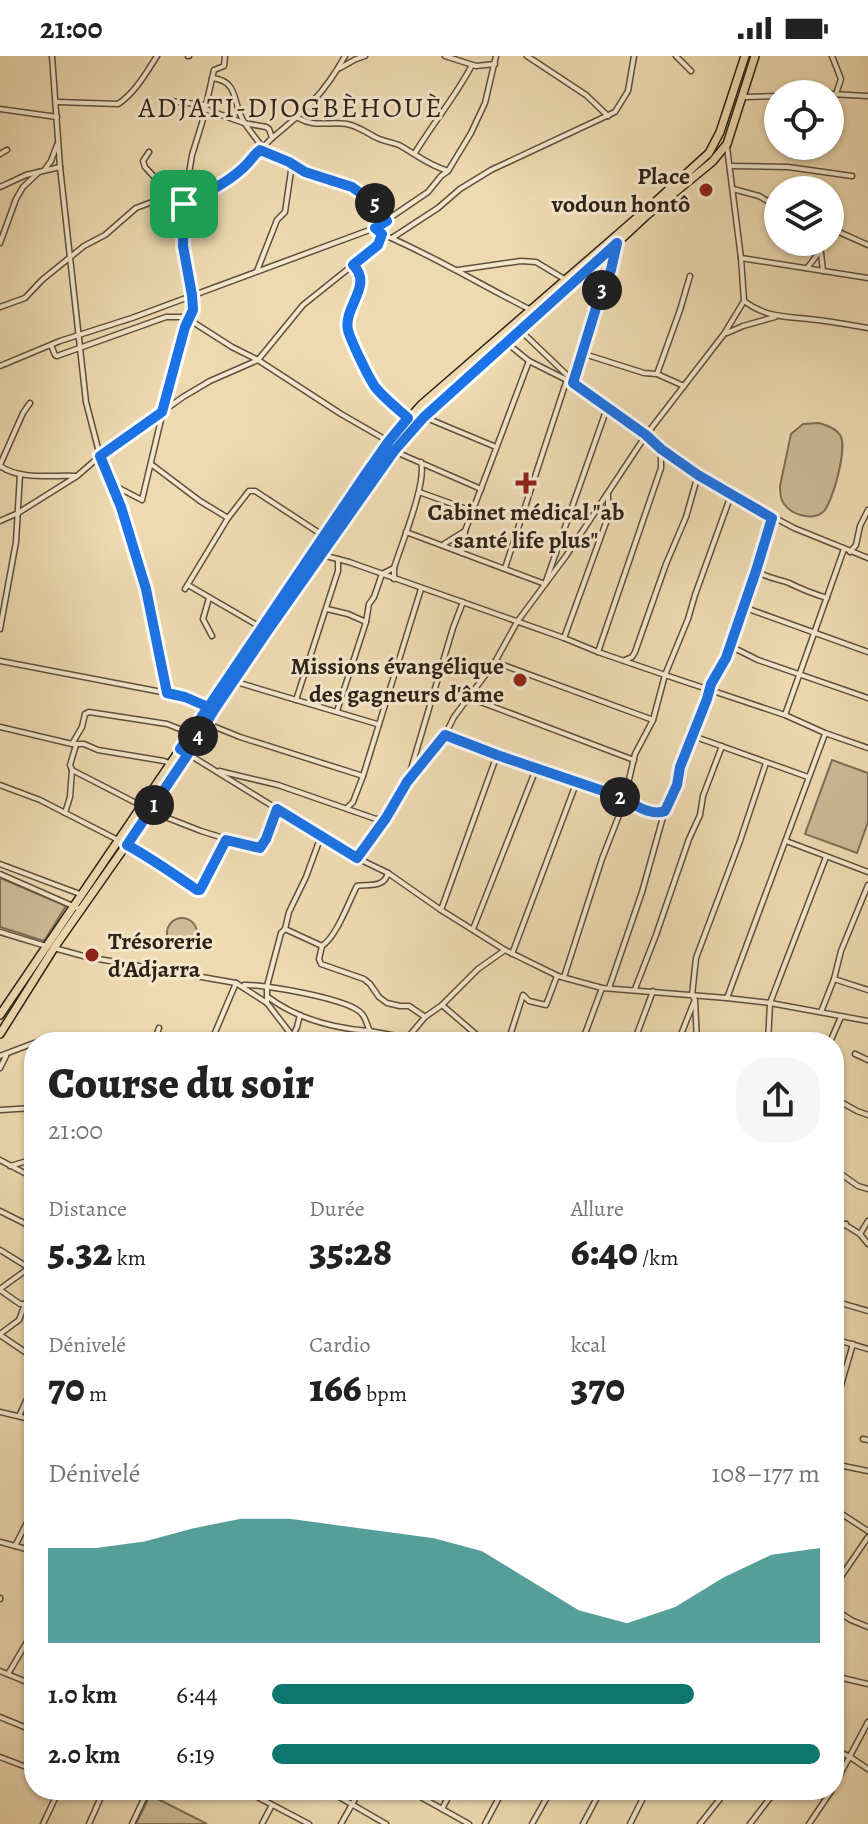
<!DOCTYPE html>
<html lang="fr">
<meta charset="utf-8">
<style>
:root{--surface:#fff;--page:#f6f6f6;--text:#222;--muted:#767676;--accent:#0f766e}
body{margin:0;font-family:Alegreya,serif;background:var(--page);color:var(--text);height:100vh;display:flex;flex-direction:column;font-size:30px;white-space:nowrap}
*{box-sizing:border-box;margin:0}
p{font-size:26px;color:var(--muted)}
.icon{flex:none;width:44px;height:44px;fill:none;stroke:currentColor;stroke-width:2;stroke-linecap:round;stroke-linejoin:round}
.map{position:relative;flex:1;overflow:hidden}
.drawer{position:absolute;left:24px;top:976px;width:820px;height:768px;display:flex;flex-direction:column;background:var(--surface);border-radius:32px;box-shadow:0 2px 6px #0004}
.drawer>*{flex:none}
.tools{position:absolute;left:764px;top:24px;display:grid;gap:16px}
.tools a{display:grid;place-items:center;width:80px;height:80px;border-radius:50%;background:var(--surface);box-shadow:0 2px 6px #0004;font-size:40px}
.pin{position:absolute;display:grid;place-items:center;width:68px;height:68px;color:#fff;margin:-34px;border-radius:16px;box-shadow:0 4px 12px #0006}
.km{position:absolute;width:40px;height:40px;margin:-20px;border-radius:50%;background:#222;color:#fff;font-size:22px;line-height:40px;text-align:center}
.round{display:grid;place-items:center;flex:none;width:84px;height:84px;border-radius:32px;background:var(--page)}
.head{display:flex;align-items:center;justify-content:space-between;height:136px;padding:0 24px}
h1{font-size:44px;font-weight:800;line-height:60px}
.metrics{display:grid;grid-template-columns:repeat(3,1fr);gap:12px;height:136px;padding:8px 24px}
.metrics div{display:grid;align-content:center}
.metrics b{font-size:40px;font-weight:800}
.metrics small{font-size:22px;font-weight:400}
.metrics p{font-size:22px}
.chart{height:224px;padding:16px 24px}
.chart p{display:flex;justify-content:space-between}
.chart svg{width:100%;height:144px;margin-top:8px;fill:var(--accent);opacity:.7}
ul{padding:0 24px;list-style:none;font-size:26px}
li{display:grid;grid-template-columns:128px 96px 1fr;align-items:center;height:60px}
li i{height:20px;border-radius:10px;background:var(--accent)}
.status{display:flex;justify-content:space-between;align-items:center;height:56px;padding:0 40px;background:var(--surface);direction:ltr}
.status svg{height:22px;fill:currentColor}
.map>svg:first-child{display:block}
</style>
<div class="status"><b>21:00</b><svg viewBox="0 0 49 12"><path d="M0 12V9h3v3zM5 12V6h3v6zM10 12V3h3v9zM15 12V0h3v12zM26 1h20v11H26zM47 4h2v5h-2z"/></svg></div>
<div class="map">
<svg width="868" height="1768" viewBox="0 0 868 1768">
<rect width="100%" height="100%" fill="#eedab1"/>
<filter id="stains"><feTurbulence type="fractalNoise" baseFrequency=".0025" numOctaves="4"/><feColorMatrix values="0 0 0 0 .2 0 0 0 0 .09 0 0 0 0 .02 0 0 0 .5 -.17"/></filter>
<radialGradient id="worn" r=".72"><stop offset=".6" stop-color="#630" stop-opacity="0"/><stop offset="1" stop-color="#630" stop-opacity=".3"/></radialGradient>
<g fill="#cdbb97" stroke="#7d6e58" stroke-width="2">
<path d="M819 367C826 369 836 372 840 379 848 390 833 447 823 456 813 465 792 459 784 448 780 443 780 436 780 430L791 378 803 368Z"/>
<polygon points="832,704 868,717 868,766 857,797 805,778"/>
<polygon points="0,822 66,850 44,885 0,871"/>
<circle cx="182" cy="877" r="15"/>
<polygon points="150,1739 207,1768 136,1768"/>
</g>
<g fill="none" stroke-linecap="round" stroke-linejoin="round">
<defs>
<g id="minor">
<polyline points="52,0 60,111 86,346 100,400 121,451 146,533 167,637"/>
<polyline points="188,0 189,0"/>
<polyline points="445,0 476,10 495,8"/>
<polyline points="527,0 586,39 608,60"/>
<polyline points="676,0 691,15"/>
<polyline points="832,0 841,23 836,38"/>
<polyline points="340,12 356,3 365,0"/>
<path d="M212 22C240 25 232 48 244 66 249 74 255 81 260 88V94L289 106 305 116 352 131 376 148 387 165"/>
<polyline points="830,38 868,40"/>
<polyline points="744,41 778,40"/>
<polyline points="170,45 205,49"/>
<path d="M57 46 118 48C135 37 146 17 157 0"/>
<polyline points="0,53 57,61"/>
<polyline points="205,53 244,67 266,71 269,73 272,82"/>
<path d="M298 62C316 72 328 65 347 68 357 70 366 76 375 81 382 85 391 86 399 89 417 99 428 109 448 115"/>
<path d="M149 96 143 105 145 111 171 139 184 148C205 137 230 126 247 109 255 100 263 91 272 82 305 55 324 38 345 0"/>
<path d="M415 97C433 67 456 40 472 9"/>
<polyline points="0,98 7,94"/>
<polyline points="730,110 788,111 852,120"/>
<polyline points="45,113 51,105 57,89"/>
<polyline points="0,131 26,119 60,111"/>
<polyline points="733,133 759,140 778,151"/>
<path d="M375 172 382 178C434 200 481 229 531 254"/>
<polyline points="830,172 868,189"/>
<polyline points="392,182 438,152 460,133 491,114 615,56 628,35 634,0"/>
<polyline points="0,187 16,143 23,131 39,116"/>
<polyline points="821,197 823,215"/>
<polyline points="741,202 868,222"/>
<polyline points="353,209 361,219 361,228 349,259 348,275 376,332 408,362"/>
<polyline points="808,211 820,195 822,186"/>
<polyline points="458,214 521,205 536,206 566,224"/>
<polyline points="257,215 277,164 285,156 291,115 290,109"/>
<path d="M744 245C768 263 788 260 817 264 834 266 851 269 868 272"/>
<polyline points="0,251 25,242 42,224 84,190 105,179 136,152 171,139"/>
<polyline points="727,277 743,270 775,261"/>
<polyline points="508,288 529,305 573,327 646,379 661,393 715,430 794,472 868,502"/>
<polyline points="51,289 55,299 57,300 166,261 185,261 232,291 258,304 341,358 388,385"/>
<polyline points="581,297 644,317 657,318 684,330"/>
<polyline points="0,310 60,285 132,262 375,172 428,136 441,120 448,115 471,77 485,47 496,0"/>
<polyline points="657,318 680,254 690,220"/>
<polyline points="573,327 600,239 611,214 617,188"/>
<polyline points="424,361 496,391"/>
<polyline points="396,396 481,433"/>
<polyline points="151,408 200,445 228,462"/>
<polyline points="0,409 23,357 30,347"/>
<path d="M0 410C20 424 52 419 75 420"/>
<polyline points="115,430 142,444 173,313 185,271 193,254 192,239 183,190 184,148 192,99 202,67 214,14 224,10 225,0"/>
<polyline points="419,436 472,455"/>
<polyline points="0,465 18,457 77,420 100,400 183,341 210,325 258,304 303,249 378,189 382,178"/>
<polyline points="406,476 545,528 607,352"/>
<polyline points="444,488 465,475"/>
<polyline points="850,496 856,489 860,470 868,454"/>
<polyline points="462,497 465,475 529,305"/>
<polyline points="322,499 349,506 564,582 598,596 665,619 785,659 825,677 868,692"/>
<polyline points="505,512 568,320 522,276"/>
<path d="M756 515C767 522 778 523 789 527 801 533 814 538 827 542"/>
<path d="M394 523V512C401 489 427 427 421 406"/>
<polyline points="188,529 262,572"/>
<polyline points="185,533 228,462 249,435 255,435 324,480"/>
<polyline points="209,542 203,563 212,580"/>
<polyline points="743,551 868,596"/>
<polyline points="327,553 348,558 366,566"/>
<polyline points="0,573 16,486 20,418"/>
<polyline points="564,582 608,461 608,439"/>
<polyline points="730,590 758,604 868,642"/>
<polyline points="598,596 661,412 661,393"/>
<polyline points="625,604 632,601 635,596 666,508 686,461 698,419"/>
<polyline points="0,605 167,637 185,641 208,651"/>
<polyline points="495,606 653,664"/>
<polyline points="236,626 377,668"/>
<path d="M710 635C712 622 722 613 726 601 744 555 758 508 772 462"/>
<polyline points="470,642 634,704"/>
<polyline points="296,644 338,515 338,503"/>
<polyline points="337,655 366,566 369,548 374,541 382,518 394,512"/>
<polyline points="785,659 844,493"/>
<polyline points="208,668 240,681 363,720"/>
<polyline points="0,671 72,688 84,688 98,694 164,705 169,707"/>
<polyline points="445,679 497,699 624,742 641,752 664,759"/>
<polyline points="693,680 808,721"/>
<polyline points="72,688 82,671 85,658 89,656 167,668 190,677"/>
<polyline points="76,689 70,709 72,714 140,749"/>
<polyline points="180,693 357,802 388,817 441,854 505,894 558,920 602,932 727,942 770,947 868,965"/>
<polyline points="219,715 278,729 376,763 386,762"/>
<polyline points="408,723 453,572 463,546"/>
<polyline points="0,729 40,744 118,784"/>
<polyline points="347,752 353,746 363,720 421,533"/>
<polyline points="150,755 201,775 259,793 266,783 277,753"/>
<polyline points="65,757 70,741 72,714"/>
<polyline points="786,785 868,816"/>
<polyline points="127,789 155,804 164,813 197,834 203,831 226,784"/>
<polyline points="357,802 386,762 407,726 445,679 454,661 495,606 517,566 566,500 646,379 724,278 744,245 741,202 727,91"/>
<polyline points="0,808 80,838"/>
<polyline points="0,818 82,854"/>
<polyline points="441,854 497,699"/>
<polyline points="285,873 322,890 319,903 321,908 364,923 370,928 379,941 387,947 400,950 409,950 425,961"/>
<polyline points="473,873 536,713"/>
<polyline points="0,876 46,890"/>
<path d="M322 890C337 880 348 847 357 830 370 828 384 832 388 817"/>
<polyline points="54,892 87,901 236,927 267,947 297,986"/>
<polyline points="512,898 574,733 582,728"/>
<polyline points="564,921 602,803 623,749 635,698 653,664 665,619 688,563 695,539 731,439"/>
<polyline points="834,923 868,934"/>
<path d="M244 929C263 928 351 943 362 958 366 962 367 970 370 975L407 982"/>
<polyline points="609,932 642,836 665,754 677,729 680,711 707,643 708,635"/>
<polyline points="635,933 656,879 689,783 700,759 703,740 722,690"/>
<path d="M268 941C296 962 333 972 368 975"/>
<polyline points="727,942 825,678"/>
<polyline points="267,947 267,930 281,877 285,873 289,856 306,821 321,780"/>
<polyline points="442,949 485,986"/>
<polyline points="821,956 834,923 841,895 868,829"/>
<polyline points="38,986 51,981"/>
<polyline points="154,986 159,972"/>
<polyline points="211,986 236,927"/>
<polyline points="290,986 297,971 300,959"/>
<polyline points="404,986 425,961 442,949 478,913 505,894"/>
<polyline points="508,986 523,939 529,945 546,949 557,920"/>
<polyline points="582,986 602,932"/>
<polyline points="634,986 653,935"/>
<polyline points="678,986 694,946"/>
<polyline points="697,986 695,944 692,939 696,902 740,785 766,707"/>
<polyline points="768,986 770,947 826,801"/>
<polyline points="830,986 841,961"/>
<polyline points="855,998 868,1004"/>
<polyline points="0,1000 34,987"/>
<polyline points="0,1012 6,1000"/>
<polyline points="834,1042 857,1055 868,1059"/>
<polyline points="0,1054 34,1052"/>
<polyline points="0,1104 34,1122"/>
<polyline points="10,1110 34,1103"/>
<polyline points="834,1113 858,1130 868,1133"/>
<polyline points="0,1155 34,1172"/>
<polyline points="834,1162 860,1178 868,1188"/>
<polyline points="834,1173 846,1168"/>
<polyline points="860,1178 868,1165"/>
<polyline points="0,1194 34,1215"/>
<polyline points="0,1233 29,1212"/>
<polyline points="0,1234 20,1248 25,1248 34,1240"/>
<polyline points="834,1245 868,1255"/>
<polyline points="0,1278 19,1264 25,1248"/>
<polyline points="0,1279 34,1302"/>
<polyline points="834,1283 868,1293"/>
<polyline points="834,1353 853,1288"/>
<polyline points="0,1356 34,1364"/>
<polyline points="19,1360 34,1328"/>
<polyline points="863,1383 868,1384"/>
<polyline points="834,1408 868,1415"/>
<polyline points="834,1453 868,1475"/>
<polyline points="0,1486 34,1495"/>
<polyline points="15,1490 34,1453"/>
<polyline points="834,1531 868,1481"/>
<polyline points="0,1543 0,1542"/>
<polyline points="834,1553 851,1564 868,1571"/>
<polyline points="0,1615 34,1629"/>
<polyline points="8,1618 34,1574"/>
<polyline points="834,1620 868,1628"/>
<polyline points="0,1661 34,1675"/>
<polyline points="834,1693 850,1701 868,1713"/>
<polyline points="0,1701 34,1714"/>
<polyline points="834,1730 868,1666"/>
<polyline points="244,1734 309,1768"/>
<polyline points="327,1734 386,1768"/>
<polyline points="408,1734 469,1768"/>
<polyline points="442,1753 452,1734"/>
<polyline points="43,1768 59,1734"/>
<polyline points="89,1768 104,1734"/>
<polyline points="132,1768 148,1734"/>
<polyline points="262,1768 272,1749"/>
<polyline points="341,1768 360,1734"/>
<polyline points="485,1768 503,1734"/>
<polyline points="532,1768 551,1734"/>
<polyline points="583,1768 601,1734"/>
<polyline points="630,1768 647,1734"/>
<polyline points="700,1768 727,1734"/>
<polyline points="750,1768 776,1734"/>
<polyline points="809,1768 832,1734"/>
</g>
<g id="primary">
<polyline points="0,959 389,385 421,349 654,147 709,97 720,76 745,0"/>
<polyline points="0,978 54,892 150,755 268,574 394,395 424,361 573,228 646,160 712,106 727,88 755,0"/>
</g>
</defs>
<use href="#minor" stroke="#5d503e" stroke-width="7"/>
<use href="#primary" stroke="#2d2218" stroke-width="10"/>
<use href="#minor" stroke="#f4e7cc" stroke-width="4"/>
<use href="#primary" stroke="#eedab1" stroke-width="7"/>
</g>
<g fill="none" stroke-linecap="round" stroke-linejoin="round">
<defs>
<path id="route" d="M184 148 183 190 192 239 193 254 185 271 162 356 100 400 121 451 146 533 167 637 185 641 208 651 180 693 188 698 127 789C151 802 174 818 197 834H200L226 784 260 792 266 783 277 753 357 802 386 762 407 726 445 679 497 699 624 742C635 750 652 760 665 755L677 729 680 711 707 643 711 628 726 602 756 515 772 462 698 419 661 393 646 379 573 327 600 239 611 214 617 187 424 361 394 395 268 574 214 654 188 698 180 693 365 419 389 385 408 362C398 353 385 343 376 332 370 325 350 283 348 274 343 251 374 229 353 209L378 189 382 178 375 172 387 165 376 148 352 131 305 116 289 106 260 94C254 99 251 104 246 109 230 126 205 137 184 148"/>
</defs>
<use href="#route" stroke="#fff" stroke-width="16"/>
<use href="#route" stroke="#1a73e8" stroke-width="10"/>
</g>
<g fill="#8f2418" stroke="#f4e7cc" stroke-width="3">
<circle cx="706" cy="134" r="8"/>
<path d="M522 415h8v8h8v8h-8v8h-8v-8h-8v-8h8z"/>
<circle cx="520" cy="624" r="8"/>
<circle cx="92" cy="899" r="8"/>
</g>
<g text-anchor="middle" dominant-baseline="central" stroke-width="6" stroke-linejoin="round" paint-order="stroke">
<g font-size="24" font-weight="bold" fill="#2d2218" stroke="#f4e7cc" text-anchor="end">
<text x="690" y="120">Place<tspan x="690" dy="28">vodoun hontô</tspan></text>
<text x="526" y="456" text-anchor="middle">Cabinet médical "ab<tspan x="526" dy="28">santé life plus"</tspan></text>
<text x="504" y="610">Missions évangélique<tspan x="504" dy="28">des gagneurs d'âme</tspan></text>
<text x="108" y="885" text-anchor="start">Trésorerie<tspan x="108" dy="28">d'Adjarra</tspan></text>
</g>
<g font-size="28" letter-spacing="2" fill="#2d2218" stroke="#f4e7cc">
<text x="291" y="52">ADJATI-DJOGBÈHOUÈ</text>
</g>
</g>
<rect width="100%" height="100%" filter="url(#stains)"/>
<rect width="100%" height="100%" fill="url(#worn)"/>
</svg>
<div class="tools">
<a><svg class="icon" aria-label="locate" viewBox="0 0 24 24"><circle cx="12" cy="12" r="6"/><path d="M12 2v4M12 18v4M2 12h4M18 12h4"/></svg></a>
<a><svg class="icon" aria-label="layers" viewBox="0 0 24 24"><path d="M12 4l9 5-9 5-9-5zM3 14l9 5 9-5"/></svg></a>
</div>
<div class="pin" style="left:184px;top:148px;background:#1e9e55"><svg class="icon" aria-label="arrive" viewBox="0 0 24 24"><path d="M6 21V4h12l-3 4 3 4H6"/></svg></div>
<b class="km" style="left:154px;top:749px">1</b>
<b class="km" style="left:620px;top:741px">2</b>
<b class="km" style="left:602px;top:234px">3</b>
<b class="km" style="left:198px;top:680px">4</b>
<b class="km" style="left:375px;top:147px">5</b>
<section class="drawer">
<div class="head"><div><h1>Course du soir</h1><p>21:00</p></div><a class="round"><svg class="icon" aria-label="share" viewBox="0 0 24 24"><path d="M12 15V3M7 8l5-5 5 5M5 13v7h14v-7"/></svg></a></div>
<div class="metrics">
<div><p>Distance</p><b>5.32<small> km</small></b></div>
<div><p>Durée</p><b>35:28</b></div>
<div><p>Allure</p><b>6:40<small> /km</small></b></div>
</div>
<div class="metrics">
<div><p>Dénivelé</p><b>70<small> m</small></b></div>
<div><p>Cardio</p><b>166<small> bpm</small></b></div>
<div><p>kcal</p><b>370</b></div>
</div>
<div class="chart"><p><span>Dénivelé</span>108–177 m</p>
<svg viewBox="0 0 160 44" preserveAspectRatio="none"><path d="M0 44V15L10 15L20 13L30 9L40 6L50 6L60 8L70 10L80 12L90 16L100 25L110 34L120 38L130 33L140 24L150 17L160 15V44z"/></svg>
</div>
<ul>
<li><b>1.0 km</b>6:44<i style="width:77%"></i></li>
<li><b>2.0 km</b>6:19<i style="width:100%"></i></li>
</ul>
</section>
</div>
